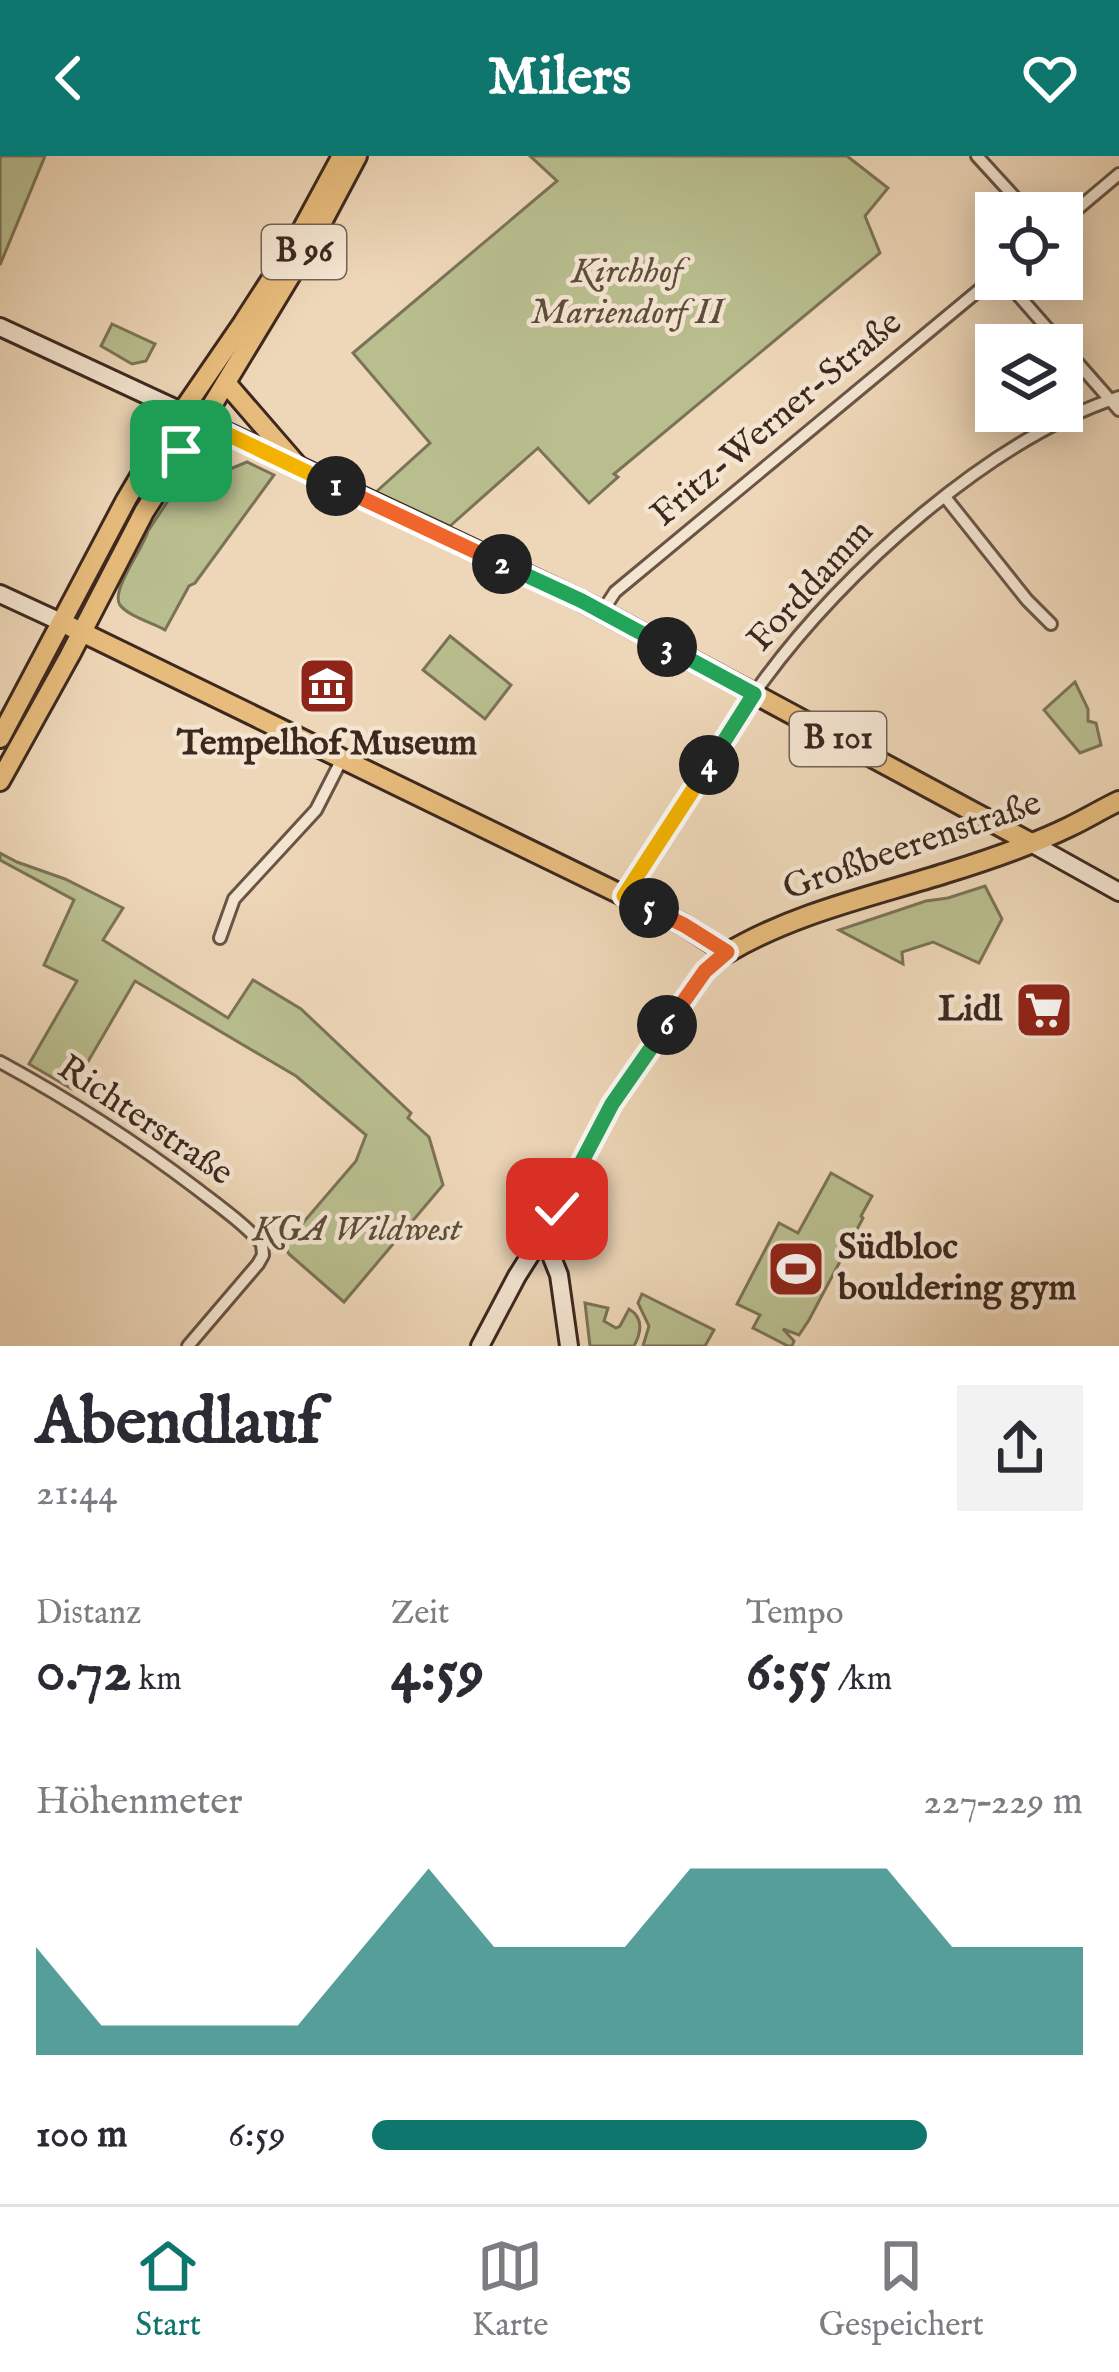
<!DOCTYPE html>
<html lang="de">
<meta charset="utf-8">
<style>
:root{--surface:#fff;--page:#f2f2f3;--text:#2b2b33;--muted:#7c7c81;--line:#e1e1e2;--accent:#0f766e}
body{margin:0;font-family:"IM FELL English",serif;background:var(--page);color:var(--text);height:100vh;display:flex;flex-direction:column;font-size:45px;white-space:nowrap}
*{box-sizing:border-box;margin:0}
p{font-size:39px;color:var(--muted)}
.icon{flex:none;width:66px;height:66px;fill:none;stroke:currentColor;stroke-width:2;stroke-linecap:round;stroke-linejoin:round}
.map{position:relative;height:1190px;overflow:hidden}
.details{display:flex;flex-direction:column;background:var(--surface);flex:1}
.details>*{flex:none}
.controls{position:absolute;left:975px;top:36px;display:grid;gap:24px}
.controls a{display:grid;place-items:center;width:108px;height:108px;border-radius:0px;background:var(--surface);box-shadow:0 6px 30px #0003;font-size:60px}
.pin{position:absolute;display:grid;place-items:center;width:102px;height:102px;color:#fff;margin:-51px;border-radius:24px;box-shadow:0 6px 18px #0006}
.km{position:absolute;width:60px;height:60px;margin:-30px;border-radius:50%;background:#222;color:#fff;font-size:33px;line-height:60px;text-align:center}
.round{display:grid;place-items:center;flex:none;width:126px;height:126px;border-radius:0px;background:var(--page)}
.summary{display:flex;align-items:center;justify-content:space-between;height:204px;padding:0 36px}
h1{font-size:66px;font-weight:700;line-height:90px}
.figures{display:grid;grid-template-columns:repeat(3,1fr);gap:18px;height:204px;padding:12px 36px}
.figures div{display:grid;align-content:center}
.figures b{font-size:60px;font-weight:700}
.figures small{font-size:33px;font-weight:400}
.figures p{font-size:33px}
.chart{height:336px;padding:24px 36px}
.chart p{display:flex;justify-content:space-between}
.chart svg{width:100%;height:216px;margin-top:12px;fill:var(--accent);opacity:.7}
ul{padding:0 36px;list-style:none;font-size:39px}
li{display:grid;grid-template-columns:192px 144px 1fr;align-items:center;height:90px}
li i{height:30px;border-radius:15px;background:var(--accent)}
header{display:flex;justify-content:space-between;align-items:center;height:156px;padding:0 36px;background:var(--accent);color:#fff;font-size:54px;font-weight:700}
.dock{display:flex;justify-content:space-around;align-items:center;height:168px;border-top:3px solid var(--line);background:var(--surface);font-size:33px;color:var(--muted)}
.dock a{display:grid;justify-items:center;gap:6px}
.dock .selected{color:var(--accent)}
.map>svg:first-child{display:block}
</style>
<header><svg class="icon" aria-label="back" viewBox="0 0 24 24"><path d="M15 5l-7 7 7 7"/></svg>Milers<svg class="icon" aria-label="heart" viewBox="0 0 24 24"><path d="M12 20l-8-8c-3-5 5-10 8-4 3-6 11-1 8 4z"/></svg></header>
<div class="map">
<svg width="1119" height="1190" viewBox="0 0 1119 1190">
<rect width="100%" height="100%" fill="#eed7b8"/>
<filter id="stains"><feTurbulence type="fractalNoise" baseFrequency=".00167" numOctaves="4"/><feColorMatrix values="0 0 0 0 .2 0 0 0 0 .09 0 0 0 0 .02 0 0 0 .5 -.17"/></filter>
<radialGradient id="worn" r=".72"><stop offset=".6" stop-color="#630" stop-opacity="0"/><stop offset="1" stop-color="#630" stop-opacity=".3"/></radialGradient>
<g fill="#b9be8f" stroke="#7b7357" stroke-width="3">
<polygon points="0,0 45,0 0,109"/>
<polygon points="530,0 847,0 888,32 865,60 880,97 614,318 618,321 589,347 538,292 450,370 376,336 430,287 353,197 557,25"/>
<polygon points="112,168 155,188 146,205 132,208 101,190"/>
<path d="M199 298 230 313 247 306 274 319 195 427 189 430 165 474C153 467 128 460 120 449 110 435 143 393 148 375Z"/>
<polygon points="450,480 511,529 485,563 423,514"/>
<polygon points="1075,526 1088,553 1088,565 1096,567 1101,589 1080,597 1044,554"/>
<polygon points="0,697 17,706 65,723 123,752 103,784 228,862 253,824 301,853 411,957 408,962 429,981 443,1029 344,1146 289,1098 284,1089 356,1005 366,979 296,920 135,825 72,933 29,908 77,825 44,809 74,744 0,704"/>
<polygon points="985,730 1002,763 979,807 933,786 902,796 903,808 839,774 926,745 948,742"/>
<polygon points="831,1017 872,1040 861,1060 863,1062 809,1164 799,1179 783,1173 794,1185 792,1190 788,1190 753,1172 760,1159 737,1148 779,1067 798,1077"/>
<polygon points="642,1138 714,1174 705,1190 643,1190 649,1170 638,1147"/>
<path d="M585 1147 608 1152 604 1165 616 1172 620 1170 629 1153C644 1162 641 1177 634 1190H590Z"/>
</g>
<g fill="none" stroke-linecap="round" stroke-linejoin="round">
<defs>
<g id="street">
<polyline points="977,0 1029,57"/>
<polyline points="1062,66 1119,18"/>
<polyline points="1004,123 1062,189"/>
<polyline points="1062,189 1119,254"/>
<polyline points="945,341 1027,444 1051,468"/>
<polyline points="602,456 615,436 996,120"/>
<path d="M624 740C642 707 665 679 685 648 711 607 735 563 764 524 843 416 990 283 1119 241"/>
<polyline points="220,782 234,743 316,654 342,603"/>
<path d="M0 906C70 944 134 985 197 1033 219 1050 243 1067 262 1088L263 1099 258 1108 188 1190"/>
</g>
<g id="secondary">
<polyline points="0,171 183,256"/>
<polyline points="0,438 63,467"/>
<polyline points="1031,687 1119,736"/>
<polyline points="543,1079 559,1119 569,1190"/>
<polyline points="480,1190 517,1120 543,1079 612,948 688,838 705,815 727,797"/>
</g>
<g id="primary">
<polyline points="226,227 297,309"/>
<polyline points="183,256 582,445 1031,687"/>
<path d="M63 467 684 769 727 797C794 757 873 740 946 717 988 704 1030 690 1069 671 1086 663 1102 653 1119 645"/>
<polyline points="0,582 126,344 155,295 243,167 296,85 342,0"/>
<polyline points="0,625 70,499 144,356 202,266 315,79 357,0"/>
</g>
</defs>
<use href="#street" stroke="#695445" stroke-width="16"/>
<use href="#secondary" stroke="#3d281f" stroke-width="22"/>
<use href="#primary" stroke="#3d281f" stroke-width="24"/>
<use href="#street" stroke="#f4e5d1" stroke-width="10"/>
<use href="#secondary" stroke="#f4e5d1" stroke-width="16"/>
<use href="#primary" stroke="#e7bc7c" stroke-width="18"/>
</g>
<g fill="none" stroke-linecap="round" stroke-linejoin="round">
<defs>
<polyline id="split-1" points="181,295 202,266 336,330"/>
<polyline id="split-2" points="336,330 502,408"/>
<polyline id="split-3" points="502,408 582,445 667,491"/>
<polyline id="split-4" points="667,491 754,538 709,609"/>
<polyline id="split-5" points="649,752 624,740 709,609"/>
<polyline id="split-6" points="649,752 684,769 727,796 705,815 667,869"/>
<polyline id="split-7" points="557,1053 612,948 667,869"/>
</defs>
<use href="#split-1" stroke="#fff" stroke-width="24"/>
<use href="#split-2" stroke="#fff" stroke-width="24"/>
<use href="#split-3" stroke="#fff" stroke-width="24"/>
<use href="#split-4" stroke="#fff" stroke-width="24"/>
<use href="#split-5" stroke="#fff" stroke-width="24"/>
<use href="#split-6" stroke="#fff" stroke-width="24"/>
<use href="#split-7" stroke="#fff" stroke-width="24"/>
<use href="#split-1" stroke="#f5b400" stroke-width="15"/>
<use href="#split-2" stroke="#f0652b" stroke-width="15"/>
<use href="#split-3" stroke="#22a559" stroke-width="15"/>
<use href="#split-4" stroke="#22a559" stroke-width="15"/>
<use href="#split-5" stroke="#f5b400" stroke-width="15"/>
<use href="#split-6" stroke="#f0652b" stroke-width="15"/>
<use href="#split-7" stroke="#22a559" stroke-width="15"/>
</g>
<defs>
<symbol id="museum-square" viewBox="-11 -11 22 22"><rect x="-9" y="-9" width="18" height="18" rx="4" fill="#8f2418" stroke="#f4e5d1"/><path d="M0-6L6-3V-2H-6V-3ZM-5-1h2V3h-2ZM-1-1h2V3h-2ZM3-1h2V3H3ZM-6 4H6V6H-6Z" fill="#fff"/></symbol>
<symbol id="supermarket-square" viewBox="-11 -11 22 22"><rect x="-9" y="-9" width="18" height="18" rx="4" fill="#8f2418" stroke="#f4e5d1"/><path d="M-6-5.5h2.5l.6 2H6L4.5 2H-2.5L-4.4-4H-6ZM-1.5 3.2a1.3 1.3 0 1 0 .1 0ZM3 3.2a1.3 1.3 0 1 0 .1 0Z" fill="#fff"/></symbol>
<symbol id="stadium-square" viewBox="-11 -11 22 22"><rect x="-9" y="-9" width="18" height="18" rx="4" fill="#8f2418" stroke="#f4e5d1"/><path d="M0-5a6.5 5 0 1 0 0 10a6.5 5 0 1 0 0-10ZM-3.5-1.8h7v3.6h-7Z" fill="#fff"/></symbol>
</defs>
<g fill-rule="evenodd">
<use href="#museum-square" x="294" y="497" width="66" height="66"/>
<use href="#supermarket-square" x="1011" y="821" width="66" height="66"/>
<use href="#stadium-square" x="763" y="1080" width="66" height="66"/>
</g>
<g text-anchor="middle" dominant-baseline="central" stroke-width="9" stroke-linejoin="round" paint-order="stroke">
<g fill="#f4e5d1" stroke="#746154" stroke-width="3">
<rect x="262" y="69" width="84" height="54" rx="9"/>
<rect x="790" y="556" width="96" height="54" rx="9"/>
</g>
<g font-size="33" font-weight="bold" fill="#3d281f">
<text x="304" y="96">B 96</text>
<text x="838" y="583">B 101</text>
</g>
<g font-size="36" font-style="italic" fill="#5c4e3b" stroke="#f4e5d1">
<text x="627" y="116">Kirchhof<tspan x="627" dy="41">Mariendorf II</tspan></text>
<text x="357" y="1074">KGA Wildwest</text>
</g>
<g font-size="36" fill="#3d281f" stroke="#f4e5d1">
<text transform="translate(777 263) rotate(-40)">Fritz-Werner-Straße</text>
<text transform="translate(811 430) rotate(-47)">Forddamm</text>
<text transform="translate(912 690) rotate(-19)">Großbeerenstraße</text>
<text transform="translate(145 965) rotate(34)">Richterstraße</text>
</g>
<g font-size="36" font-weight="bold" fill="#3d281f" stroke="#f4e5d1">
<text x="327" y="588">Tempelhof Museum</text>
<text x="1002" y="854" text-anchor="end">Lidl</text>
<text x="838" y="1092" text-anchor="start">Südbloc<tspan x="838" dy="41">bouldering gym</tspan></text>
</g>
</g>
<rect width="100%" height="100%" filter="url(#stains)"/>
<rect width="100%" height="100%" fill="url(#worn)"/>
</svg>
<div class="controls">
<a><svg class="icon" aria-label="locate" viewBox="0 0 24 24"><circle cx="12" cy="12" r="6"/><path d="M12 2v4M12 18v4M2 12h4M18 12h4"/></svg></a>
<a><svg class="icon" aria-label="layers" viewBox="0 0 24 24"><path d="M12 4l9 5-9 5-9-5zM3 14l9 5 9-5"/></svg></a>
</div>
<div class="pin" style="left:181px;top:295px;background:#1e9e55"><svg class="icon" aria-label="arrive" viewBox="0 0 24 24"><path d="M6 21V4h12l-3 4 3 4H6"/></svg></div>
<div class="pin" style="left:557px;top:1053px;background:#d93025"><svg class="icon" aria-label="check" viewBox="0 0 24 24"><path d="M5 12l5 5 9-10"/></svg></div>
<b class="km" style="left:336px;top:330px">1</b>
<b class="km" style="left:502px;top:408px">2</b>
<b class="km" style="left:667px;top:491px">3</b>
<b class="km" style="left:709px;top:609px">4</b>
<b class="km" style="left:649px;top:752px">5</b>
<b class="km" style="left:667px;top:869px">6</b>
</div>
<section class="details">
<div class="summary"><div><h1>Abendlauf</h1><p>21:44</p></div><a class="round"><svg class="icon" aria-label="share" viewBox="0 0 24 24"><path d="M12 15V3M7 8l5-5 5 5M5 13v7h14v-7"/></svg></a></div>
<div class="figures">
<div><p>Distanz</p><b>0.72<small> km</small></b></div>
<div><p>Zeit</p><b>4:59</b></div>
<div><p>Tempo</p><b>6:55<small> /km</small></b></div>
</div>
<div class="chart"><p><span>Höhenmeter</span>227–229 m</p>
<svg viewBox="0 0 160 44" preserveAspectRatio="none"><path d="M0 44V22L10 38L20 38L30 38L40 38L50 22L60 6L70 22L80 22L90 22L100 6L110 6L120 6L130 6L140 22L150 22L160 22V44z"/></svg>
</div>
<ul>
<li><b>100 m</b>6:59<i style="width:78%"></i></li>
</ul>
</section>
<nav class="dock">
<a class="selected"><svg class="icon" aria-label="home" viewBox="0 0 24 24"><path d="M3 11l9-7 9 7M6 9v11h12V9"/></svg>Start</a>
<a><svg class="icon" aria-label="map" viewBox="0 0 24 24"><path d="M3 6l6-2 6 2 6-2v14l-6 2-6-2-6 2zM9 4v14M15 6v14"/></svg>Karte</a>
<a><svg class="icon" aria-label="saved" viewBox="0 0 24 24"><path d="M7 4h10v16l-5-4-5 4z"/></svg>Gespeichert</a>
</nav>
